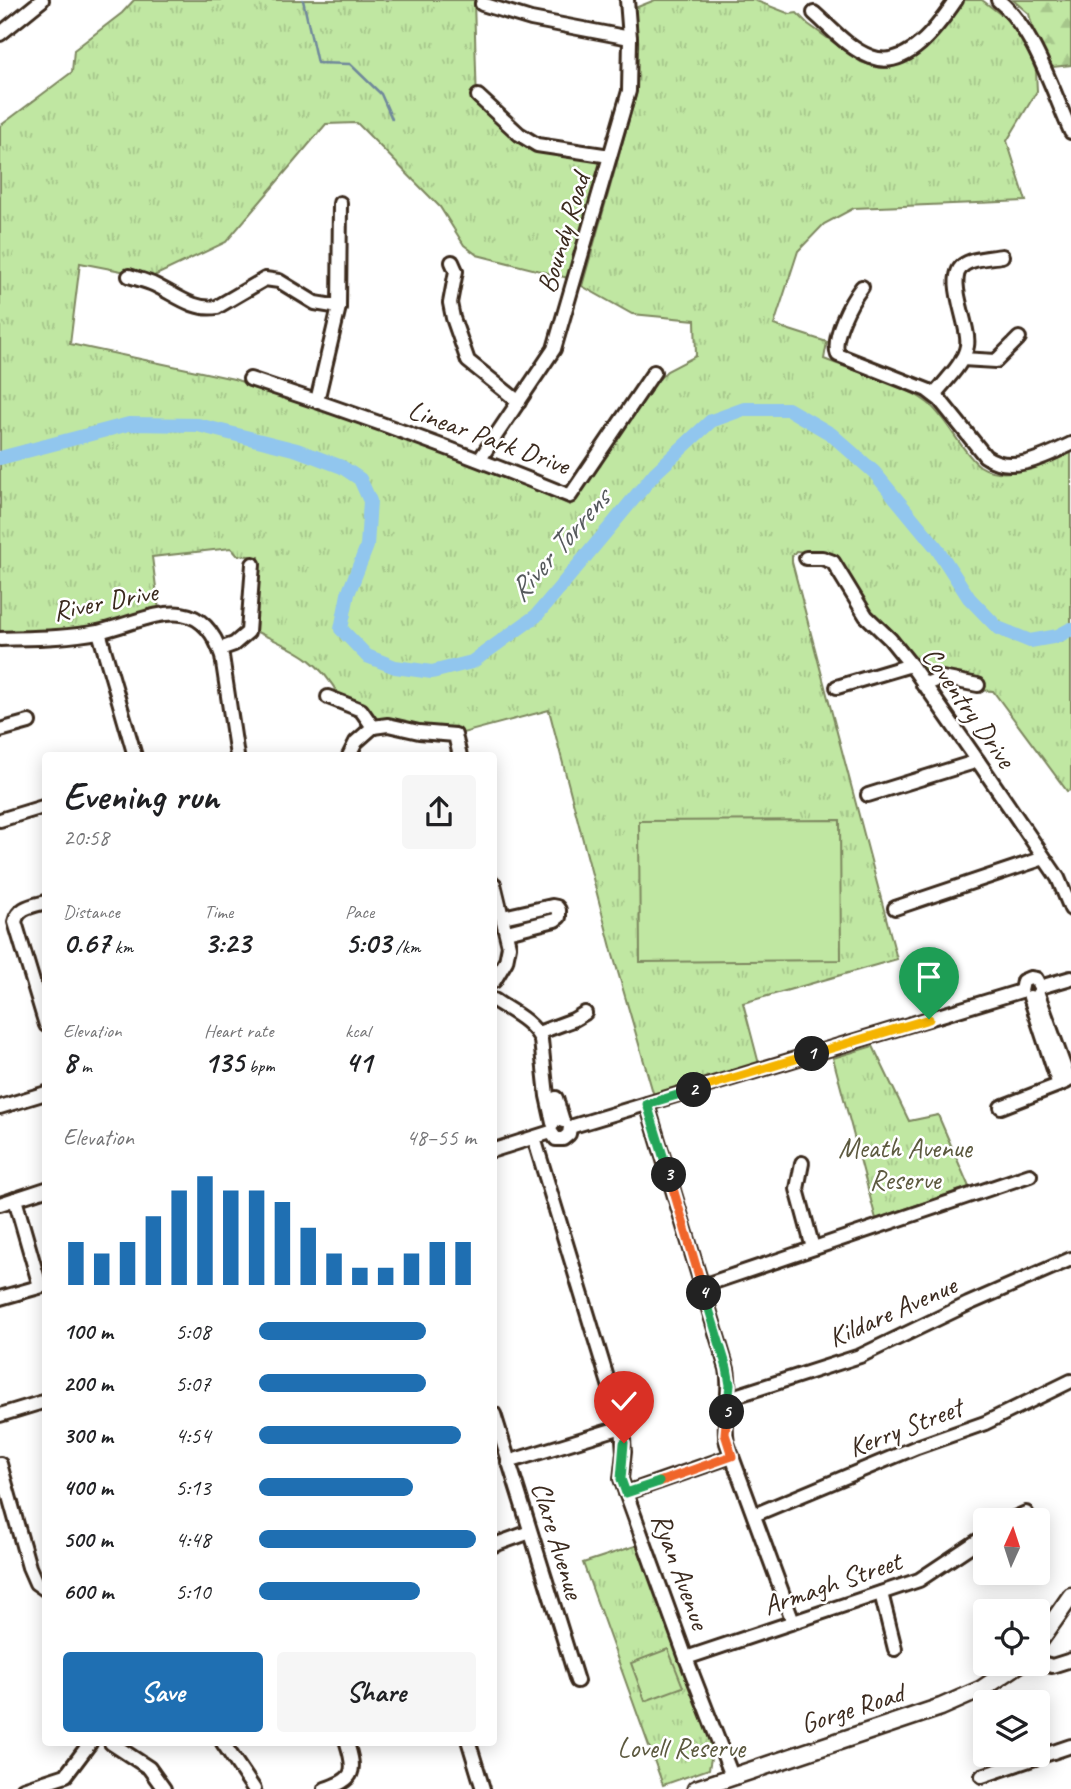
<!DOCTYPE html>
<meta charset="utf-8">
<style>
:root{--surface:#fff;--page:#f6f6f6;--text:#202124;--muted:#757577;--accent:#1f6fb2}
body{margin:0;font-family:Caveat,sans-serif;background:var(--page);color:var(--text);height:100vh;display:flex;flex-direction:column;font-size:26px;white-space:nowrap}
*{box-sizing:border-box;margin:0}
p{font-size:23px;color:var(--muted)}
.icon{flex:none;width:38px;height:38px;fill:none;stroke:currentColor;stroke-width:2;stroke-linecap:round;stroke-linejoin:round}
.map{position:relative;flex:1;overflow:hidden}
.drawer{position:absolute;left:42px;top:752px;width:455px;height:994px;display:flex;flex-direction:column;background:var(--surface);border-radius:7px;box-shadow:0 4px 18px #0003}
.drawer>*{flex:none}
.needle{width:46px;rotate:3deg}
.fabs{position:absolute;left:973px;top:1508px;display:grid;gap:14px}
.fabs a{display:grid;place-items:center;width:77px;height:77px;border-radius:7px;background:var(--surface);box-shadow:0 4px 18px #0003;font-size:35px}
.pin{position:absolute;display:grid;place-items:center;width:60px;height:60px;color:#fff;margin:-72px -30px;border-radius:50% 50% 50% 0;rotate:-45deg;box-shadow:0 0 7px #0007}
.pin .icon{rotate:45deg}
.km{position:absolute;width:35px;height:35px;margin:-18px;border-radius:50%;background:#222;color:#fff;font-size:19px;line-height:35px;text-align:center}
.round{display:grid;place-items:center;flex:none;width:74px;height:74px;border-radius:7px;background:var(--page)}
.summary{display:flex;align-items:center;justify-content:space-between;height:119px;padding:0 21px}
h1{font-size:38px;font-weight:800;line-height:52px}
.figures{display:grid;grid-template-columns:repeat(3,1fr);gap:10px;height:119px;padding:7px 21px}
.figures div{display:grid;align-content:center}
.figures b{font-size:30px;font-weight:800}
.figures small{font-size:19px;font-weight:400}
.figures p{font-size:19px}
.chart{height:196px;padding:14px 21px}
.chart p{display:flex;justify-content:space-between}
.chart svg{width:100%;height:126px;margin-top:7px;stroke:var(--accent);stroke-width:6}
.button{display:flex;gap:14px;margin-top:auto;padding:14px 21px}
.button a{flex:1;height:80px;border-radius:7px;background:var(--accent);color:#fff;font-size:28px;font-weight:800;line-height:80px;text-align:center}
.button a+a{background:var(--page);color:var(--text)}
ul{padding:0 21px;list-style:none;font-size:23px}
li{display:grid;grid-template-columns:112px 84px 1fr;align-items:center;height:52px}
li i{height:18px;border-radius:9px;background:var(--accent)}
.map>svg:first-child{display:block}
</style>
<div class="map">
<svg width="1071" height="1789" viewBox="0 0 1071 1789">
<defs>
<pattern id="grass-tufts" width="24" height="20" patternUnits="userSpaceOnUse" patternTransform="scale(1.75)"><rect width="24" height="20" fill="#c0e7a2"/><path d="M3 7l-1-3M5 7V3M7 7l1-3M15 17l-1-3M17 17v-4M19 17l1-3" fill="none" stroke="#a6c68b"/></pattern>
<pattern id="forest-firs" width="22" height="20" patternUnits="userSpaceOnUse" patternTransform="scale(1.75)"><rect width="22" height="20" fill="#c0e7a2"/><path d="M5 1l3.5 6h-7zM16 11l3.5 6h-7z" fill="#a6c68b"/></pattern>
</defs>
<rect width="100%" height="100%" fill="#fff"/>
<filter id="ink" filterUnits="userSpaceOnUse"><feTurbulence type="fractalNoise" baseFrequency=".0143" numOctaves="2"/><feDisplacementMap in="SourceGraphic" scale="14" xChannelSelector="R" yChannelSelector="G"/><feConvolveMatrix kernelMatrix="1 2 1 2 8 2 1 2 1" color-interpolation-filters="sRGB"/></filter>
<g filter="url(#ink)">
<g fill="url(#grass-tufts)" stroke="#7e8860" stroke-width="2">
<path d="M134 0H474L477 105 531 148 603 161 572 279 477 255 464 245 440 207 357 123 326 124 226 242 152 277 80 263 70 344 234 379 468 461 570 505 649 389 667 371 696 356 695 320 632 314 582 286 636 95 635 8 655 0H754L790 14 797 13 808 24 861 62 879 68H890L914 57 930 45 964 0H982L1013 24 1025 44 1036 71 1037 91 1007 141 1026 201 854 208 824 224 798 251 774 325 827 342 824 359C854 371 904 384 928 403 946 417 963 454 980 466 1006 483 1048 463 1071 448V790L1067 791 993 691 977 690 978 682 948 672 927 679 867 610 839 560 819 553 796 551 792 556V562L897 959 743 1003 759 1064 654 1096 613 955 549 710 459 734 450 729 382 719 374 721C365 707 356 701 340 697 316 655 294 650 253 630L259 557 237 555 231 548 152 557 159 610 98 627 71 631 0 635V126L72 72 74 50 122 13Z"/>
<polygon points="873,1046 909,1121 938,1115 969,1187 876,1219 833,1058"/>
<polygon points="638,1545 713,1748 709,1769 663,1785 583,1563"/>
</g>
<polygon fill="url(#forest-firs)" stroke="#7e8860" stroke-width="2" points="1013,0 1071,0 1071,65 1043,68 1029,14"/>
<g fill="#c0e7a2" stroke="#7e8860" stroke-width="2">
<polygon points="840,820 841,960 640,962 639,821"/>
<polygon points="668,1649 683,1687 645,1701 631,1663"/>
</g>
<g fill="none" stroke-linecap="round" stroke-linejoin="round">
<polyline stroke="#6f889b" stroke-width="2.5" points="303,0 317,63 350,64 381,94 392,119"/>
<polyline stroke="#91c6ee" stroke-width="14" points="0,458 129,424 198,425 297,450 342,467 360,479 370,501 367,546 348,594 341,629 367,656 395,667 432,672 472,662 536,616 655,473 711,421 744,409 788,409 831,434 874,472 936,547 969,598 998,628 1030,641 1058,636 1071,629"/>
<defs>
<g id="minor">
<path d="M998 0C1034 29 1052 90 1071 132"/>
<polyline points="482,4 531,19 630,38"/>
<path d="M814 13C831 28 849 49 871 57 907 71 939 25 956 0"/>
<polyline points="0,34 42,0"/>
<polyline points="478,96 519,134 537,145 610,156"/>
<polyline points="452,262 456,271 450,303 453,318 468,361 519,402"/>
<path d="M129 276C138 279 147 281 155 285 176 295 194 311 217 307L265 279 279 281 315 303 339 307"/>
<path d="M862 287C851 301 831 338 838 355L927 390 940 400 985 456C1011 475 1046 456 1071 444"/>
<polyline points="962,359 996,361 1019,338"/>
<path d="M250 379C358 414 464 453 570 496L654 372"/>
<path d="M934 395C945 381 964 364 967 346 971 326 943 276 965 264 974 258 991 258 1002 256"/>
<polyline points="317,401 339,307 340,203"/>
<polyline points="480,459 554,349 629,91 630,38 627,0"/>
<polyline points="806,558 822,558 833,562 866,616 890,639 911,665 978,761 1058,878 1071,909"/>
<polyline points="99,632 135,756"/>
<path d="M0 639C32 638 66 638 98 632 147 621 199 586 222 656L237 756"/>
<polyline points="220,649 234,644 248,632 253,564"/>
<polyline points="923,685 942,678 978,685"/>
<polyline points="837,687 911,665"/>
<polyline points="328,697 361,710 373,727 388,725 419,732 455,735 460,756"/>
<polyline points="0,730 29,722"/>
<polyline points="349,756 356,742 373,727"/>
<polyline points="868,795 978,761"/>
<polyline points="0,820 46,806"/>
<polyline points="494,884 509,946 506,961 494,981"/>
<path d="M46 902C32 906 18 907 15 922L46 1025"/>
<polyline points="895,908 1044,858"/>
<polyline points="503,917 552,906 557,907 559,910 559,917 555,920 507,932"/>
<polyline points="1040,987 1071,978"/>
<polyline points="1021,991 1023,981 1030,978 1036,979 1040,987"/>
<polyline points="1038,994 1069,1080"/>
<polyline points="1030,997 1059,1085"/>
<path d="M494 1000C510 1011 533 1021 541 1040L547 1096 553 1123"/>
<polyline points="538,1033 573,1020 585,1013"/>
<polyline points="556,1098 563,1121"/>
<path d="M647 1104 727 1369C732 1394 722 1418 727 1443L793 1622"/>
<polyline points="0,1107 46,1093"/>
<polyline points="1001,1107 1066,1082"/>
<polyline points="570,1127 1021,991"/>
<polyline points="551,1132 556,1139 563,1139 569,1134 570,1127"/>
<polyline points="534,1138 622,1427 624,1452 621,1479 686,1658 732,1776"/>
<polyline points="494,1150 551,1132"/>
<polyline points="802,1163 797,1189 813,1248"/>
<polyline points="15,1199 40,1286"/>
<polyline points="0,1204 46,1189"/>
<polyline points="702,1286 1030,1175"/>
<polyline points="0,1298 46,1285"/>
<polyline points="729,1398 860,1356 968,1304 1071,1259"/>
<polyline points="494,1414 577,1681"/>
<polyline points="0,1415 46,1401"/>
<polyline points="508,1462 622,1427"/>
<polyline points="0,1464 29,1567 36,1583 46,1590"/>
<polyline points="626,1493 732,1456"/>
<polyline points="754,1515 917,1447 985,1423 1071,1381"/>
<polyline points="1008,1521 1026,1513"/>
<polyline points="494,1545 530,1532"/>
<polyline points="881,1593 895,1649"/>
<polyline points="686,1658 919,1580 985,1536"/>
<polyline points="1038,1662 1052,1666 1071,1660"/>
<polyline points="111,1743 149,1768 164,1789"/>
<polyline points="223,1743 254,1789"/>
<polyline points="469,1743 483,1789"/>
<polyline points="982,1776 1071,1746"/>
<polyline points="23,1789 66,1775 90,1743"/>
<path d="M325 1789C355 1779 356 1772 347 1743"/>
</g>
<g id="major">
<polyline points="1038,1643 1071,1596"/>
<polyline points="696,1789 941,1707 982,1689 1019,1664"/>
</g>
</defs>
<use href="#minor" stroke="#3b2a1e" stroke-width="18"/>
<use href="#major" stroke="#3b2a1e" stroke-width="21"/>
<use href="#minor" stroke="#fff" stroke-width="12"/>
<use href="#major" stroke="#fff" stroke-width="16"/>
</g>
</g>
<g fill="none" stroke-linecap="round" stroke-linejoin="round" filter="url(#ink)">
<defs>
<polyline id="split-1" points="812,1054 929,1019"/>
<polyline id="split-2" points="694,1090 812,1054"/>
<polyline id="split-3" points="669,1175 647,1104 694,1090"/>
<polyline id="split-4" points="669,1175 704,1293"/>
<polyline id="split-5" points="704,1293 727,1368 730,1385 727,1412"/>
<polyline id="split-6" points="659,1482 732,1456 725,1434 727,1412"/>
<polyline id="split-7" points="624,1443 621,1479 626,1493 659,1482"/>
</defs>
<use href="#split-1" stroke="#fff" stroke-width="14"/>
<use href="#split-2" stroke="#fff" stroke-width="14"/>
<use href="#split-3" stroke="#fff" stroke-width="14"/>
<use href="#split-4" stroke="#fff" stroke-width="14"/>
<use href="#split-5" stroke="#fff" stroke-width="14"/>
<use href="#split-6" stroke="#fff" stroke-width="14"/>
<use href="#split-7" stroke="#fff" stroke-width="14"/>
<use href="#split-1" stroke="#f5b400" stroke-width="9"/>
<use href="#split-2" stroke="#f5b400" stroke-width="9"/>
<use href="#split-3" stroke="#22a559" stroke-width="9"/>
<use href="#split-4" stroke="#f0652b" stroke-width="9"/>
<use href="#split-5" stroke="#22a559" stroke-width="9"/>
<use href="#split-6" stroke="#f0652b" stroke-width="9"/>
<use href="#split-7" stroke="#22a559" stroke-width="9"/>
</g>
<g text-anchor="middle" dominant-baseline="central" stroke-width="5" stroke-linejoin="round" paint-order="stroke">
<g font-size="28" fill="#3b2a1e" stroke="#fff">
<text transform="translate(563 233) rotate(-73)">Boundy Road</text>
<text transform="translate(489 437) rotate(20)">Linear Park Drive</text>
<text transform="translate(105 601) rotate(-11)">River Drive</text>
<text transform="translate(969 707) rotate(55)">Coventry Drive</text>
<text transform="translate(892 1311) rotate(-24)">Kildare Avenue</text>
<text transform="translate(905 1427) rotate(-21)">Kerry Street</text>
<text transform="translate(558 1540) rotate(73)">Clare Avenue</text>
<text transform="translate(681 1571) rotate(70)">Ryan Avenue</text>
<text transform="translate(832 1583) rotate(-19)">Armagh Street</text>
<text transform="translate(852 1708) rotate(-18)">Gorge Road</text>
</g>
<g font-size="28" fill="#5c593f" stroke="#fff">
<text x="905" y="1147">Meath Avenue<tspan x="905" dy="32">Reserve</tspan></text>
<text x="681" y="1747">Lovell Reserve</text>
</g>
<g font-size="30" font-style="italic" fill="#55595c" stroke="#fff">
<text transform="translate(559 545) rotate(-49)">River Torrens</text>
</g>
</g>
</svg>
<div class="fabs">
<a><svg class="needle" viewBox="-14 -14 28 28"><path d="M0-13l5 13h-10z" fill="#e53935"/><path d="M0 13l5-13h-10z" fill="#757577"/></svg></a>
<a><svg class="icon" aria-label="locate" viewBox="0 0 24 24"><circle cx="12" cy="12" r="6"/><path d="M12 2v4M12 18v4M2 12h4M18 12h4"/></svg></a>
<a><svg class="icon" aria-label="layers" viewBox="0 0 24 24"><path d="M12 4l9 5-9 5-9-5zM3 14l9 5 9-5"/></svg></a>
</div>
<div class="pin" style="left:929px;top:1019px;background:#1e9e55"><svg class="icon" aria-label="arrive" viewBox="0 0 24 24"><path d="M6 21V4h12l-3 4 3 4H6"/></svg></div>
<div class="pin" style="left:624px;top:1443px;background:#d93025"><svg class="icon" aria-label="check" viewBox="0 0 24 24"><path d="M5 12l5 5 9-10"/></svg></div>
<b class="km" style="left:812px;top:1054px">1</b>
<b class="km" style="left:694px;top:1090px">2</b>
<b class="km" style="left:669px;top:1175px">3</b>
<b class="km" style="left:704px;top:1293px">4</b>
<b class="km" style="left:727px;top:1412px">5</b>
<section class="drawer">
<div class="summary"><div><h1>Evening run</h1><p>20:58</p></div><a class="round"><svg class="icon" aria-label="share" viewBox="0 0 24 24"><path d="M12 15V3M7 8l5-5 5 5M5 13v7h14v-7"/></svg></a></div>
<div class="figures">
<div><p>Distance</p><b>0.67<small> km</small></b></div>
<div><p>Time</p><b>3:23</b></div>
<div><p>Pace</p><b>5:03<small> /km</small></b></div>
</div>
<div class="figures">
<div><p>Elevation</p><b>8<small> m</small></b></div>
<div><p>Heart rate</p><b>135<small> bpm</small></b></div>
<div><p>kcal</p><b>41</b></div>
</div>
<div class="chart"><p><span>Elevation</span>48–55 m</p>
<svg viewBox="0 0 160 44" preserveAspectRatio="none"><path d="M5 44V29M15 44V33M25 44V29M35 44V20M45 44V11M55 44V6M65 44V11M75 44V11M85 44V15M95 44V24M105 44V33M115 44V38M125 44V38M135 44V33M145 44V29M155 44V29"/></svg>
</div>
<ul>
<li><b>100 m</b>5:08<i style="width:77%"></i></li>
<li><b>200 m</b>5:07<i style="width:77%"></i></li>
<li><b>300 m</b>4:54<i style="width:93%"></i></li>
<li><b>400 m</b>5:13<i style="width:71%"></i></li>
<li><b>500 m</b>4:48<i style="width:100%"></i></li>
<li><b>600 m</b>5:10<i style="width:74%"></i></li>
</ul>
<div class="button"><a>Save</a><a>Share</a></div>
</section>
</div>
